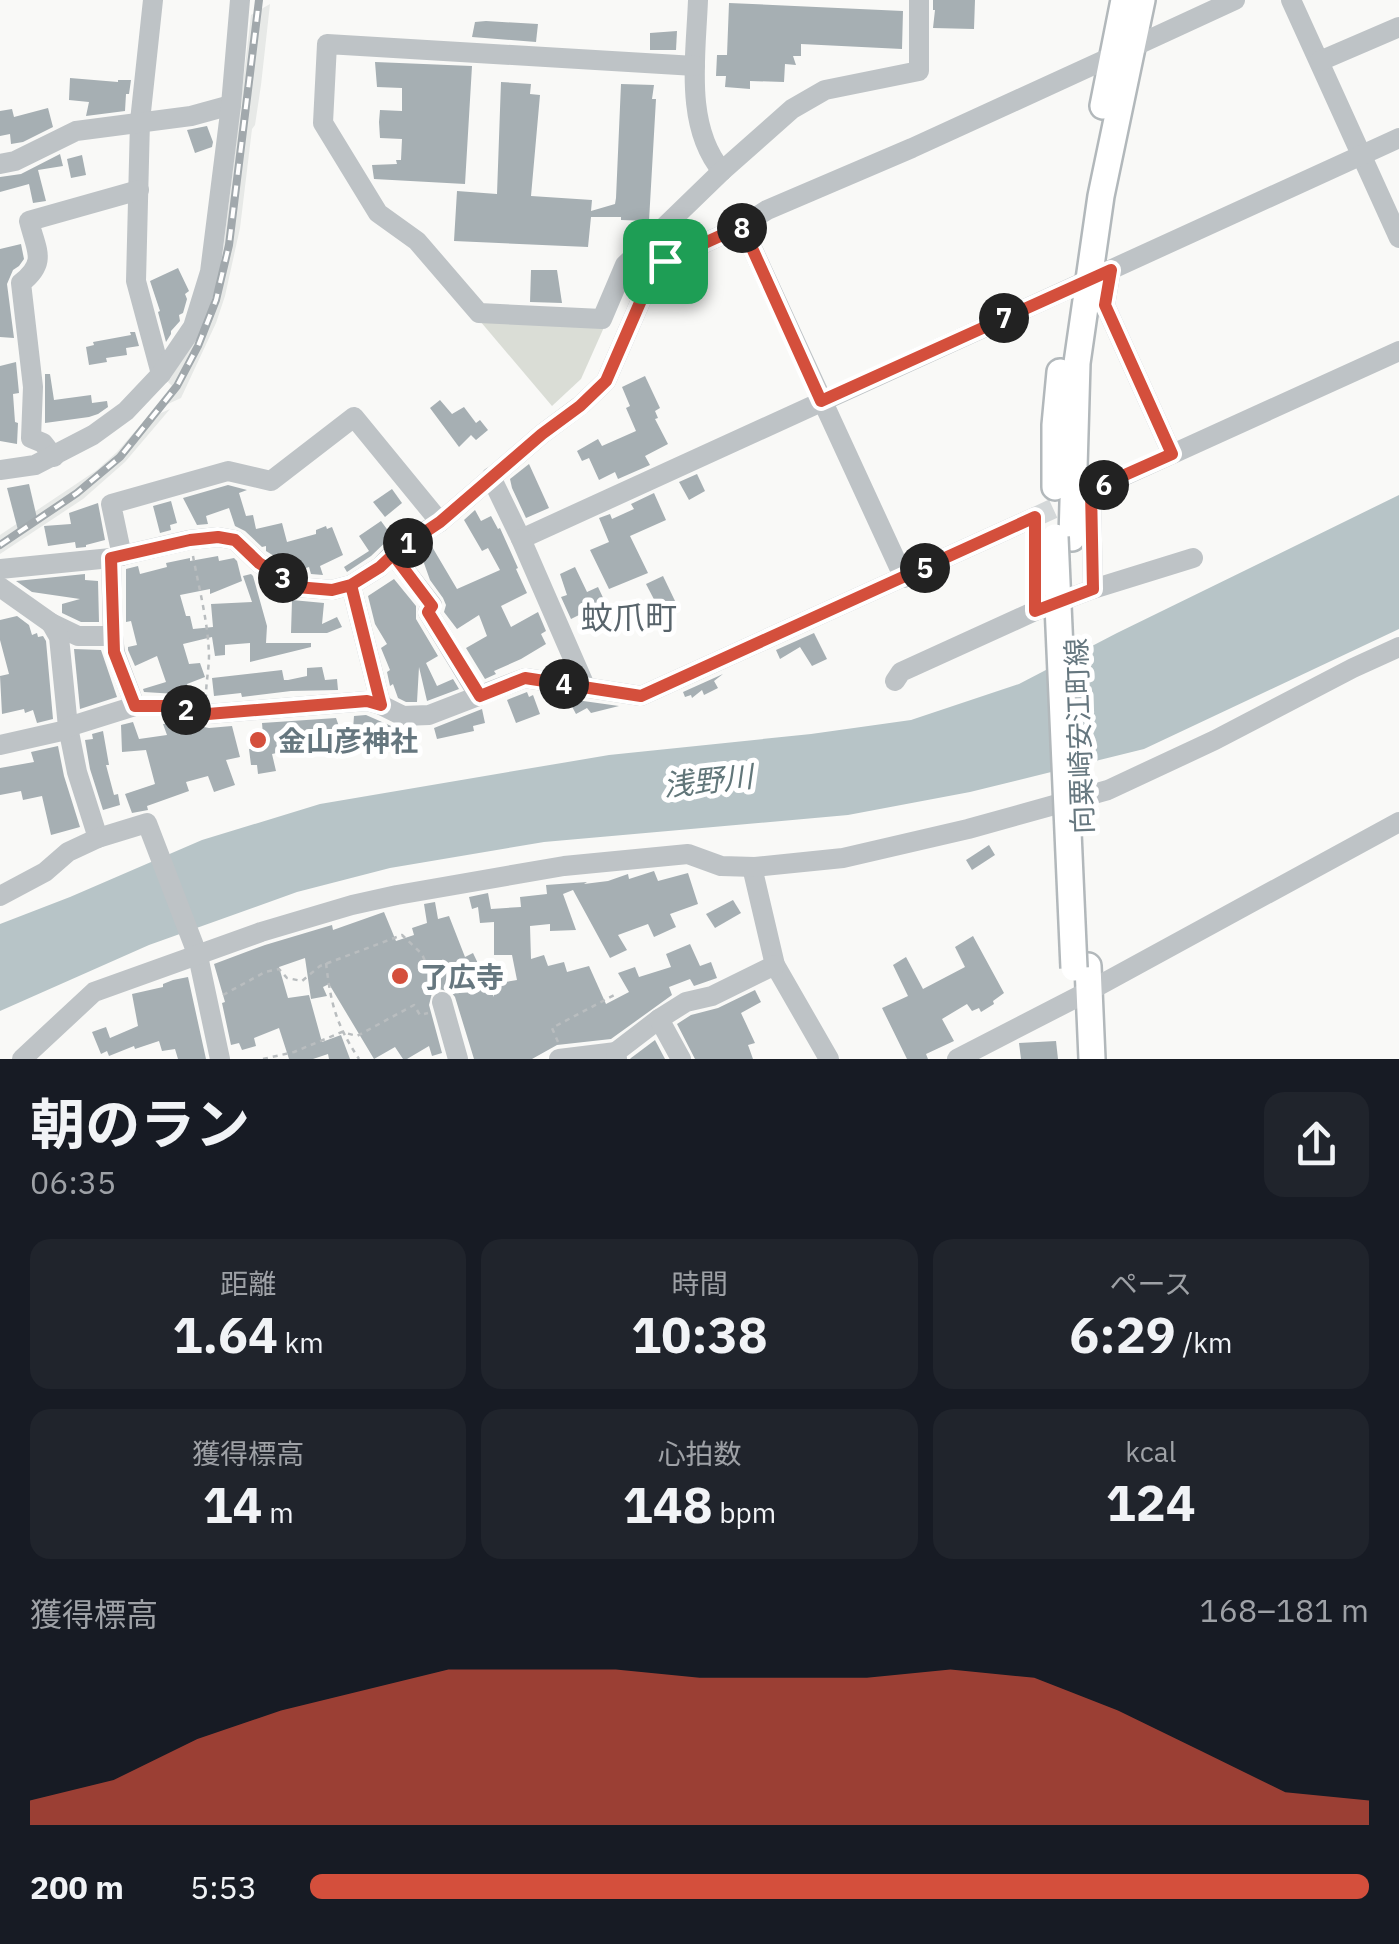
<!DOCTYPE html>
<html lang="ja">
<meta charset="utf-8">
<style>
:root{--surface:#171b24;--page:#20242c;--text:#f1f3f6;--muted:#9ea1a6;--accent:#d44f3c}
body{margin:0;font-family:"IBM Plex Sans","Noto Sans JP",sans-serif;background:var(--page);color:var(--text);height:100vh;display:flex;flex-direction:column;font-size:38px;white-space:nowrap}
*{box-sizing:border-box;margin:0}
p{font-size:32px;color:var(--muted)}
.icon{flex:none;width:55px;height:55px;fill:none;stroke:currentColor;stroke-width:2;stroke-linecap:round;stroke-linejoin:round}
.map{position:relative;height:1059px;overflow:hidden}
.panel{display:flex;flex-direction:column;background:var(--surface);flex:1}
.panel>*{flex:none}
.pin{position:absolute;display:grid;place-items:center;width:85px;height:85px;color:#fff;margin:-42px;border-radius:20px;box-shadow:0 5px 15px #0006}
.km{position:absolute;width:50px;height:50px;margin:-25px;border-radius:50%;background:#222;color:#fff;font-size:28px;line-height:50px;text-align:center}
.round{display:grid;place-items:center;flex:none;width:105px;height:105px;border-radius:20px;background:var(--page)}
.headline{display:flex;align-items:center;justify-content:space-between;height:170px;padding:0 30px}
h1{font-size:55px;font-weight:700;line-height:75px}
.stats{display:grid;grid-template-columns:repeat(3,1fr);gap:15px;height:170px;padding:10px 30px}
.stats div{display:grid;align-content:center;border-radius:20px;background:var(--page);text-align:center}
.stats b{font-size:50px;font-weight:700}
.stats small{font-size:28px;font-weight:400}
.stats p{font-size:28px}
.chart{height:280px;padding:20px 30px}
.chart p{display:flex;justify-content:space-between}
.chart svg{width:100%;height:180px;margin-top:10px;fill:var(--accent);opacity:.7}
ul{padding:0 30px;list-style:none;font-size:32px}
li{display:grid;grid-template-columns:160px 120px 1fr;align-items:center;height:75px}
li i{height:25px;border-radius:12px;background:var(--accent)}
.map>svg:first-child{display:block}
</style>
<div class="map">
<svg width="1399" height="1059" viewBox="0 0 1399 1059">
<rect width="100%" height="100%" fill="#f9f9f7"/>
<g fill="#e7e9e7">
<polygon points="270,4 261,85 255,125 252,129 240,228 225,296 216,323 181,398 157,409 172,386 168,382 197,336 213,297 221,268 251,15"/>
<polygon points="170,409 125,462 83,499 0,554 0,535 97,470 117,452 145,420"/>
</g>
<polygon fill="#daddd6" points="480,321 605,325 581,379 552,406"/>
<polygon fill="#b7c4c7" points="1399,495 1399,629 1144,749 970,792 848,815 544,842 390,868 297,892 149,945 0,1011 0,924 70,897 202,840 320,804 609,755 811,734 911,720 1019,684 1117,633"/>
<g fill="#a6afb3">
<polygon points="933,0 975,0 974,29 933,28 935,10 933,10"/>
<polygon points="729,3 903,11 902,49 801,44 801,56 793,56 796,65 785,64 784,82 750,81 750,89 725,87 726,76 716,76 717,55 727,55"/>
<polygon points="486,21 538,24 536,42 472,37 475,22"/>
<polygon points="677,31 676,50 650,50 650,33"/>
<polygon points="375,62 472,66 465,184 374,179 372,165 397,164 396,160 401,160 402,139 380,138 379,122 380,110 402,111 402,88 377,87"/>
<polygon points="70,78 118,82 118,80 131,80 129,94 126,94 125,111 86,116 89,102 69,100"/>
<polygon points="501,82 531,84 530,94 540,95 531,196 592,200 591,211 615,204 616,198 621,84 654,85 652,99 656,99 649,221 621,220 621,217 591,217 588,247 454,241 457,191 497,194"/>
<polygon points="48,108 53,127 23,142 11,144 10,134 0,136 0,111 12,109 14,117"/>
<polygon points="207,126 213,142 212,147 195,153 187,130"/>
<polygon points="60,154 63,166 38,170 46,201 33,203 29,184 0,192 0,177 21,174"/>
<polygon points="82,155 86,175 71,178 67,159"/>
<polygon points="21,244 24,259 19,266 13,270 7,284 14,338 0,337 0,249"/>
<polygon points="178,268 189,291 185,294 187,299 183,313 179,315 180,321 171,331 171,334 166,342 158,312 160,311 150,281"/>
<polygon points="531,270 557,270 562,303 530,302"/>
<polygon points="130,332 135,332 139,346 126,348 127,355 106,358 107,362 89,365 86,347 94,345 93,342 131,335"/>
<polygon points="16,362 19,393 13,394 15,422 18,423 17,444 0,441 0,366"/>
<polygon points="45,374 50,374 54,400 91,395 92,403 107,401 108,407 98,414 89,417 45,423"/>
<polygon points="645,376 660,408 655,411 658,418 655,419 668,444 645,456 650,465 618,479 615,472 599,480 589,458 582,461 577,451 598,439 602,446 636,431 626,408 630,406 622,387"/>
<polygon points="440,400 452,414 464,407 476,423 480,420 488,430 476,440 471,435 459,447 430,408"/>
<polygon points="529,464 549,508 526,518 512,488 510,479"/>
<polygon points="697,474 705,491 689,500 679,482"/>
<polygon points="29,484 37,518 18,530 7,488"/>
<polygon points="228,485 247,490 239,493 246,516 253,515 256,529 282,523 287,542 316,534 316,530 326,526 327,529 332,527 343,555 320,566 323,575 311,574 309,567 297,571 288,565 285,554 274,556 266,551 266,546 262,547 245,531 235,526 229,508 206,516 208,524 197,525 183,498"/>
<polygon points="392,489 402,503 385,517 373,502"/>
<polygon points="654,493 666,520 630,536 648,573 609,589 590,550 609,542 599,518 610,514 612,519 634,509 631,504"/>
<polygon points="171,501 177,523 170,525 171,530 160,533 153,506"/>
<polygon points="98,503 105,540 86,545 86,547 76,548 75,542 48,546 44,526 71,524 69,513"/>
<polygon points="475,510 481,521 491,516 498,529 500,528 518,568 516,569 527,593 501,606 511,627 538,612 546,631 541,634 546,644 521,659 494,671 496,674 485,679 466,648 487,636 479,615 457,629 444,612 446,605 443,598 430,580 420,552 431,545 457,589 500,570 488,548 482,551 464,520"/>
<polygon points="381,521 392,536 371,556 347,572 344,567 369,551 359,536"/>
<polygon points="218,556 219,561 234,558 237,561 242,581 210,594 210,589 180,595 186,616 190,616 193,629 213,627 211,604 252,602 243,576 251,574 253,576 267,626 266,643 311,643 311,647 250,662 250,643 225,645 225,655 215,656 212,637 183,644 189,664 200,663 205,677 187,684 189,690 176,694 144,692 143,689 166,682 157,656 135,666 128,650 128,647 137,645 131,621 126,622 126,569 138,566 140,574 167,567 166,563 190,558 190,561"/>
<polygon points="575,567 587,592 598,587 606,604 595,608 604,624 589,632 579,615 571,619 561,597 567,595 560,574"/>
<polygon points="85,574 85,580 98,581 99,622 81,622 62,613 62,604 80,599 32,592 16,581"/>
<polygon points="663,576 676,603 660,611 646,584"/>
<polygon points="394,579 416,606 416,619 438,656 426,663 437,686 453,679 459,689 427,701 419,667 417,702 406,702 398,698 393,684 390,686 387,672 390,670 381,648 387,644 375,624 368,596"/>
<polygon points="292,600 324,603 322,624 337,617 342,627 327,633 291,633"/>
<polygon points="17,616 29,625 32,635 37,633 38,637 43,636 46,641 53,719 37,723 33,710 25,713 24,709 2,714 0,676 9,674 0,640 0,620"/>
<polygon points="814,633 827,659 812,666 800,647 780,659 776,650"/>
<polygon points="74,649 101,650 117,697 80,709"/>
<polygon points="322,667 325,680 337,679 338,690 291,691 242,697 241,693 214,696 212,678 282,670 284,680 288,680 307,676 307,668"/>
<polygon points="723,674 714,681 718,688 704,695 702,690 692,698 691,695 685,697 683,692"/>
<polygon points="527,692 529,697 533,695 540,714 516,723 507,700"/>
<polygon points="568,699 569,699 619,706 591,713 587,708 576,714"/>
<polygon points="482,709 485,723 473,726 474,731 437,739 434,728"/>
<polygon points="366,715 398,729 415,729 416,741 403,743 378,751 378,754 368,755 366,745 352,743 354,716"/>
<polygon points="336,718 342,735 323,735 294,730 297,742 281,748 281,752 272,754 276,771 258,774 257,765 251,765 249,749 264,747 262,723"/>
<polygon points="133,722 139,739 167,735 163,724 177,723 180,729 194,725 209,728 232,726 240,757 226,760 235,785 214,792 208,776 186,782 189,791 147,806 148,810 132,813 125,794 155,784 146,750 122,752 121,725"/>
<polygon points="103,731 109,765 106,765 114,795 118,794 120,805 103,810 90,769 85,740 93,739 92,734"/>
<polygon points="58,746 64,776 80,827 51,835 42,796 23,800 21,791 0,795 0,768 34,762 31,752"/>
<polygon points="989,845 995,855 972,870 966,860"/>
<polygon points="654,871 658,881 688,873 698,904 670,914 676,927 654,937 648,924 618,935 627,950 610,958 573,890 563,894 576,930 550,931 550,924 530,926 531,959 544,955 548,966 564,962 567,972 589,966 606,1004 629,992 618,973 635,967 639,977 671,967 666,954 690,944 700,966 711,962 717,978 694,986 690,979 669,987 672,995 611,1039 557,1045 532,1059 474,1059 455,997 451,992 439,989 432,993 429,1005 442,1053 432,1056 429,1046 407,1059 403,1059 395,1047 374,1059 329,984 323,987 327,996 311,999 305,958 279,967 288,998 309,995 322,1042 341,1035 350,1059 329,1059 328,1054 313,1059 289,1059 279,1028 254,1038 256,1046 242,1050 239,1043 231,1045 222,1003 225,1002 214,964 265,945 332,925 333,930 384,912 396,941 414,935 412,928 427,923 424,904 435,902 438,919 449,916 465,957 473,953 494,997 494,984 517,980 512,955 494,955 494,922 480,923 478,907 472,909 469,897 488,893 491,909 521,907 520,897 547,894 546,885 587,882 584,884 608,881 628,874 629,879"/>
<polygon points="733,900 741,913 715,928 706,914"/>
<polygon points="973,936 1004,993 993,1001 994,1004 981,1012 979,1008 972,1011 967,1004 942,1019 954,1041 926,1054 928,1059 907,1059 882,1008 908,996 893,965 906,957 923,989 965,967 955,947"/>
<polygon points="188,977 206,1059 178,1059 175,1049 162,1051 159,1041 135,1049 134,1046 109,1056 107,1051 101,1054 92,1032 106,1027 110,1038 138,1026 132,994 163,987 163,984 173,980"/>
<polygon points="755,990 761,1002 741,1013 755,1043 748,1045 753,1059 695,1059 677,1024 691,1015 718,1008"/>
<polygon points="655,1040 665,1059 630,1059 631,1058"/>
<polygon points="1056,1041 1058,1059 1021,1059 1019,1043"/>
</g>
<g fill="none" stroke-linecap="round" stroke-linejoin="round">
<polyline stroke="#d4d8d9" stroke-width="20" stroke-dasharray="20 10" stroke-linecap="butt" points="1035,517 1085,494"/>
<defs>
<g id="major">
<polyline points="1103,106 1124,0"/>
<polyline points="1055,487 1055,425 1060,372"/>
<polyline points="1072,538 1077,363 1101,196 1142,0"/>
<polyline points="1088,966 1092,1059"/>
</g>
</defs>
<use href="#major" stroke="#b2b8bb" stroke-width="30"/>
<g stroke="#b9bdbf" stroke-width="2.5" stroke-dasharray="5 5" stroke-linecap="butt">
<path d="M193 556C199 589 208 621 209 655 209 669 206 682 206 696"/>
<path d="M326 963C331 1005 336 1024 359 1059"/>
<polyline points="223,995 265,972 279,969 287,978 302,981 320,966 402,935 422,954 435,984"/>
<polyline points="558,1042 552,1028 618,993"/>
<polyline points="263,1059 294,1052 342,1032 357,1036 414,1005 420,1015 428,1013"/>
</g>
<g stroke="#bec3c6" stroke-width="20">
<polyline points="153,0 140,121 136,281 161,374"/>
<path d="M698 0C696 55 684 126 722 171"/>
<polyline points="1291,0 1399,238"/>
<polyline points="1133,47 1235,0"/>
<polyline points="1320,61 1399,27"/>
<polyline points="695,66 327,44 323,123 378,213 417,241 479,313 602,319 625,265 722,171 792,109 825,90 919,71 919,0"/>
<polyline points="0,164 15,161 76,131 191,116 231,105"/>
<polyline points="742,226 904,578"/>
<polyline points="1111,270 1105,305 1172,454"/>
<path d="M54 457 43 443 31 438 33 387 21 283C48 262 36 250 29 221L139 190"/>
<polyline points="0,470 35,465 93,435 126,411 161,374 193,327 210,272 231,105 240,0"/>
<polyline points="491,477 521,539 1399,138"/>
<polyline points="521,539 585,686"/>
<polyline points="397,549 398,561 432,605 428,612 479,696"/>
<polyline points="122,556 111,504 228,471 271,481 354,417 440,522"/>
<polyline points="0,569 111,558"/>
<polyline points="351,585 381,705"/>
<polyline points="0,587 51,623 78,636 113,636 111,558 189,540 218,537 235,540 259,563 297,587 332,590 351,585 380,567 397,549 440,522 542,434 581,405 606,381 642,298 665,261 742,226 767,210 912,148 1113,56"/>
<polyline points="1093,589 1091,491 1399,351"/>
<polyline points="51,623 59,637 68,727 77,772 98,838"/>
<polyline points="113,636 115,653 135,706"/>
<polyline points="895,681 901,672 1035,611 1093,589 1193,558"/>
<polyline points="0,745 62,731 68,727 135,706 165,706 208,714 367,701 381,705 403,716 429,715 525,678 641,696 1035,517 1035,611"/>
<polyline points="752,867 775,965 829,1059"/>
<polyline points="0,896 45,872 68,852 98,838 147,823 198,956 220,1059"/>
<polyline points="442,1002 458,1059"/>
<polyline points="22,1059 94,992 261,932 352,905 397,895 564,866 688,854 721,866 755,867 843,858 968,829 1108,790 1215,740 1353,668 1399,647"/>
<polyline points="559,1059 616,1052"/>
<polyline points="617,1059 616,1052 659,1019"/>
<polyline points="681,1059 659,1019 686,1002 712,996 775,965"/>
<polyline points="957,1059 1089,991 1399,822"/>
</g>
<use href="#major" stroke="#fff" stroke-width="25"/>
<defs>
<polyline id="rail" points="0,545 77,493 120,457 177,386 198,346 216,300 229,245 259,0"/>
</defs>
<use href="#rail" stroke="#a1a8ac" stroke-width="8"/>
<use href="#rail" stroke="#fff" stroke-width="4" stroke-dasharray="11" stroke-linecap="butt"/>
<defs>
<polyline id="major-bridge" points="1055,537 1074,968"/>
</defs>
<use href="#major-bridge" stroke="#b2b8bb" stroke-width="30" stroke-linecap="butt"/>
<use href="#major-bridge" stroke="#fff" stroke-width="25"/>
</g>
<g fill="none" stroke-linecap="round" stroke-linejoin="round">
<defs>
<polyline id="route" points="665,261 642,298 606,381 580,406 542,434 440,522 398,550 380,567 351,585 381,705 367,701 208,714 165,706 135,706 114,652 111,558 190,540 218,537 235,540 259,563 297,587 332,590 351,585 380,567 398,550 398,561 432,606 428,612 480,696 525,678 641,696 1035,517 1035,611 1093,589 1091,490 1172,454 1105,305 1111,270 821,401 742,226 665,261"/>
</defs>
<use href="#route" stroke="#fff" stroke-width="20"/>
<use href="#route" stroke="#d44f3c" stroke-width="12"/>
</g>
<g fill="#d44f3c" stroke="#fff" stroke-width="4">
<circle cx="258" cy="740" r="10"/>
<circle cx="400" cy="976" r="10"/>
</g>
<g text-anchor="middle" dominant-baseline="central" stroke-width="10" stroke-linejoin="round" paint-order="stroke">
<g font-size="28" fill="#66777f" stroke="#fff">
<text transform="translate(1079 736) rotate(-92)">向粟崎安江町線</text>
</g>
<g font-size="28" font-weight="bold" fill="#66777f" stroke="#fff" text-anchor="start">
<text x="278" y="740">金山彦神社</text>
<text x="420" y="976">了広寺</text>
</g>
<g font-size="30" font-style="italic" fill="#617679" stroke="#fff">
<text transform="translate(708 780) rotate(-6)">浅野川</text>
</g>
<g font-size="32" fill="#58646b" stroke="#fff">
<text x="629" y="617">蚊爪町</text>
</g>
</g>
</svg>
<div class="pin" style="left:665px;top:261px;background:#1e9e55"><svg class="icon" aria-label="arrive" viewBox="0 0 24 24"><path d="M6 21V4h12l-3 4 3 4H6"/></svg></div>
<b class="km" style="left:408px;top:543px">1</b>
<b class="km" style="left:186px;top:710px">2</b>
<b class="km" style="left:283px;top:578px">3</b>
<b class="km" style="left:564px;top:684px">4</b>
<b class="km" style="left:925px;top:568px">5</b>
<b class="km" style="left:1104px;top:485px">6</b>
<b class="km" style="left:1004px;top:318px">7</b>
<b class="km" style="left:742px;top:228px">8</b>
</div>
<section class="panel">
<div class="headline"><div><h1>朝のラン</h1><p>06:35</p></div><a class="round"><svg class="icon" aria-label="share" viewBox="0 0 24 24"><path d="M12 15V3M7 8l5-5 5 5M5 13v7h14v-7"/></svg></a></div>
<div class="stats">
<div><p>距離</p><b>1.64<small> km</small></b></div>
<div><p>時間</p><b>10:38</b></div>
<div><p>ペース</p><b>6:29<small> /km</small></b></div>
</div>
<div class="stats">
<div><p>獲得標高</p><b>14<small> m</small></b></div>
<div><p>心拍数</p><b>148<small> bpm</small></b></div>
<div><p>kcal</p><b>124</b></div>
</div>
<div class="chart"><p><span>獲得標高</span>168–181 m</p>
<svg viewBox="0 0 160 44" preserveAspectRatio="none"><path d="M0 44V38L10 33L20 23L30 16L40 11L50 6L60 6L70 6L80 8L90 8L100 8L110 6L120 8L130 16L140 26L150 36L160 38V44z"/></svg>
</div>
<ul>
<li><b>200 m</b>5:53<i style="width:100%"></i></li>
</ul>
</section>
